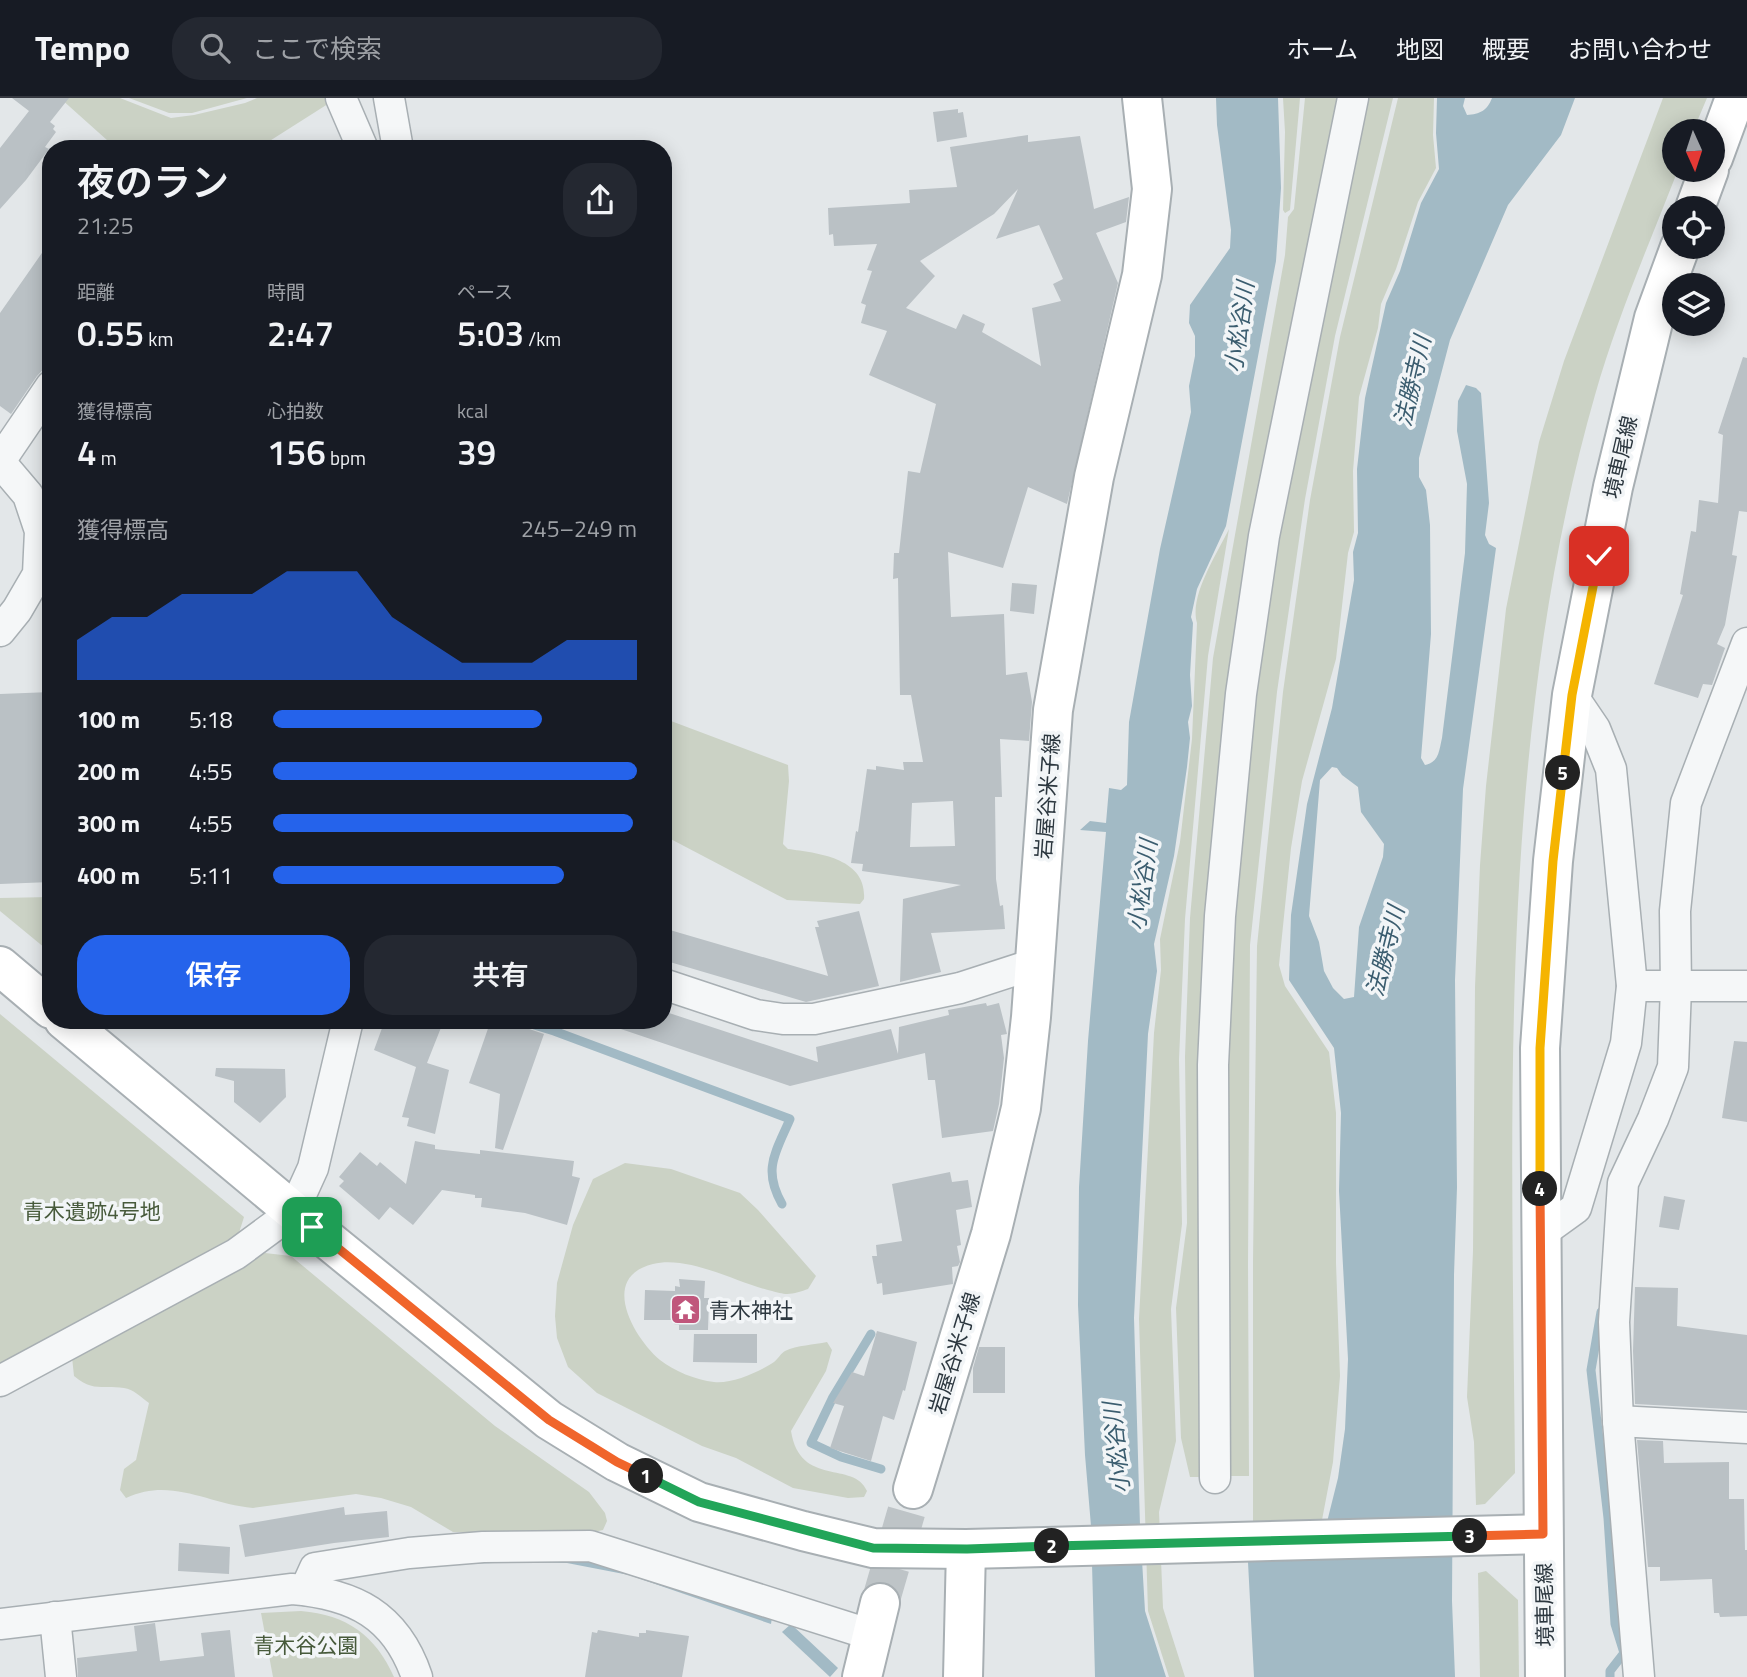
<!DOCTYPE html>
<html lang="ja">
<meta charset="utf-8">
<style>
:root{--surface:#171b24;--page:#242831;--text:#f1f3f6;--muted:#9ea1a6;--line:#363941;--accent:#2563eb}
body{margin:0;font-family:"Titillium Web","Noto Sans JP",sans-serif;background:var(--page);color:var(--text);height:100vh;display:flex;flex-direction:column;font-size:26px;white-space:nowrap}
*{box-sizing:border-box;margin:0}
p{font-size:23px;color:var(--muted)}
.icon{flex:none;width:38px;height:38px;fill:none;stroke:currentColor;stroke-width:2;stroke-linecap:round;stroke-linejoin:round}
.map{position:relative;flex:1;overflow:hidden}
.drawer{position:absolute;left:42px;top:42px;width:630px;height:889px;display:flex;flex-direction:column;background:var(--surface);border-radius:28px;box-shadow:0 4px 18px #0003}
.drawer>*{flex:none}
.needle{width:46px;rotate:177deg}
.fabs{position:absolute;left:1662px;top:21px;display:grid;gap:14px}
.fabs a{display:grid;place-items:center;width:63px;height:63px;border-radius:50%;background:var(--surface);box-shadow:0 4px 18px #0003;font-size:35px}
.pin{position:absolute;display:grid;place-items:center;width:60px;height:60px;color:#fff;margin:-30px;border-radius:14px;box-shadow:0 4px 10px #0006}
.km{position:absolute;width:35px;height:35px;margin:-18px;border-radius:50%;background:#222;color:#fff;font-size:19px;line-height:35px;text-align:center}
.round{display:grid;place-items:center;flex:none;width:74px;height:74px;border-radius:28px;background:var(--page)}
.headline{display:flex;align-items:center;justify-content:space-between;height:119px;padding:0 35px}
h1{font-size:38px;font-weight:600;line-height:52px}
.stats{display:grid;grid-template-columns:repeat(3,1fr);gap:10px;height:119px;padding:7px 35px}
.stats div{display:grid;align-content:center}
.stats b{font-size:35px;font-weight:600}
.stats small{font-size:19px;font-weight:400}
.stats p{font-size:19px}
.chart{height:196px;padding:14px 35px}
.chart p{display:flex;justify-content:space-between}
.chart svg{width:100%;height:126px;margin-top:7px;fill:var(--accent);opacity:.7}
.button{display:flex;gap:14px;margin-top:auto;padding:14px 35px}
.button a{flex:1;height:80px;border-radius:28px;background:var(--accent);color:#fff;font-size:28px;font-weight:600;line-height:80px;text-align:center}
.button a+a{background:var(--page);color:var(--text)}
ul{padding:0 35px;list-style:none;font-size:23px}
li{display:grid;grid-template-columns:112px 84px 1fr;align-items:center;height:52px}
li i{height:18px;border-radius:9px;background:var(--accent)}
header{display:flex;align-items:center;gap:42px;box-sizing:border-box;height:98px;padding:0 35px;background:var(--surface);border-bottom:2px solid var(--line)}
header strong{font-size:33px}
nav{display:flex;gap:38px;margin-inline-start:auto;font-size:24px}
.search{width:490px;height:63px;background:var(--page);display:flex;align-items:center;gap:18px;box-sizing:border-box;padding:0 24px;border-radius:28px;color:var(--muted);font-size:26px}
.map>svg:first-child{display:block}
</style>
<header>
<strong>Tempo</strong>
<div class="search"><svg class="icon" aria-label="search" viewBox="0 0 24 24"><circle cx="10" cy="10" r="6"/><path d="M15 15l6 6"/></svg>ここで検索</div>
<nav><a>ホーム</a><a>地図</a><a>概要</a><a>お問い合わせ</a></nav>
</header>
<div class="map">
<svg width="1747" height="1579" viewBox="0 0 1747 1579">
<rect width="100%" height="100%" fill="#e3e7e9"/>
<g fill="#cbd2c5">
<polygon points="60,0 120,0 171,20 194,17 245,5 257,0 330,0 331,4 257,51 117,51"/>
<polygon points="129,0 247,0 192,15 169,15"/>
<polygon points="1283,0 1300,0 1290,112 1285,115 1283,112 1285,34"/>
<polygon points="1305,0 1337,0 1336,19 1248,477 1202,1379 1190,1379 1181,1340 1176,1210 1187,1125 1185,959 1190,820 1213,560 1285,157 1288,119 1294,111"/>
<polygon points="1363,0 1393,0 1335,238 1305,401 1277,594 1250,847 1248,1166 1249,1378 1228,1378 1219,960 1250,600 1281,395"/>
<polygon points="1398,0 1434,0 1433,37 1436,70 1418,104 1396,171 1381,206 1378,230 1359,299 1353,373 1354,434 1348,455 1336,561 1302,683 1291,750 1279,867 1285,888 1329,954 1336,1015 1336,1165 1340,1278 1333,1364 1322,1422 1253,1423 1253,1163 1257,848 1283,594 1310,402 1340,239"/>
<path d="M1663 0H1707L1693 33H1675V72H1678C1649 146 1617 220 1595 297 1496 644 1512 1018 1515 1375L1485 1406 1476 1407 1474 1344 1467 1299 1473 1153 1475 889 1480 767 1486 688 1506 511 1539 344 1564 263Z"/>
<path d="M1229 431 1208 558 1185 821 1179 962 1182 1126 1171 1211 1176 1343 1159 1414 1163 1510 1185 1579H1169L1148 1513 1139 1221 1154 935 1161 872 1160 841 1180 744 1192 641 1197 525C1189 498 1217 456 1229 431Z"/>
<path d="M663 620 788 667 789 683 783 746 788 751C818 755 867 760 864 801L860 806 787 802 663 737Z"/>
<polygon points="51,799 51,855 0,813 0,800"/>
<polygon points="0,916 244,1119 238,1138 0,1268"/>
<path d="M625 1065 671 1071 740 1095 758 1112 816 1178 808 1191C802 1193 794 1196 787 1196 783 1196 776 1194 772 1193 737 1185 689 1157 653 1166 599 1179 633 1239 660 1262 674 1273 696 1282 714 1284 732 1286 759 1274 774 1264 778 1261 781 1255 785 1253 797 1247 814 1247 827 1244L832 1252 826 1273 791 1333C800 1390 854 1362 867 1393L864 1399 848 1400 793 1390 736 1360 702 1348 597 1295 568 1269 557 1240 555 1218 557 1185 573 1127 593 1081Z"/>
<path d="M265 1155 291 1158 495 1328 589 1394 605 1415 607 1423 603 1432 594 1434H453L411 1409 381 1400 356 1396 253 1410C207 1406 172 1379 126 1400L120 1392 124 1371 136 1362 149 1305C142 1300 133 1291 124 1290 102 1287 93 1294 74 1278L72 1259Z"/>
<polygon points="1486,1473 1518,1502 1519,1579 1480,1579 1478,1475"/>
<path d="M301 1513C347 1517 375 1537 394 1579H273L261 1515Z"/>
</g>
<g fill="#a2bac5" fill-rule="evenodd">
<polygon points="1216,0 1278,0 1281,90 1276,163 1226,428 1197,491 1191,519 1193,525 1190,577 1192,608 1188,624 1190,640 1187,669 1174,758 1154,846 1157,873 1148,936 1134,1220 1140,1428 1145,1513 1166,1579 1095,1579 1091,1428 1085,1357 1078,1207 1079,1089 1088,943 1106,734 1080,732 1090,723 1106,725 1109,690 1121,692 1127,687 1129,624 1160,451 1191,314 1189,288 1195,258 1195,238 1189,225 1190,207 1230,150 1231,132 1217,27"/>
<path d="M1437 0H1465L1463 8 1467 17C1480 16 1487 13 1492 0H1575L1561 37 1508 107 1450 242 1419 360V379L1426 392 1430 427 1431 536 1421 660 1425 667C1439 664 1439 653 1442 640L1465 455 1467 386 1457 333 1458 303 1466 287 1476 290 1481 295 1489 405 1485 437 1489 446 1496 450 1463 691 1455 882 1457 1089 1454 1177 1452 1503 1455 1579H1254L1246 1426 1327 1424 1338 1380 1345 1331 1348 1261 1339 1093 1341 1015 1334 950 1289 882 1291 817 1307 706 1332 610 1354 482 1353 454 1358 435 1357 371 1365 300 1386 205 1400 173 1421 105 1439 71 1436 35ZM1332 669 1337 670 1342 677 1358 689 1361 714 1384 746 1383 759 1359 829 1354 899 1344 901 1333 890 1324 873 1319 844 1309 818 1320 682Z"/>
<polygon points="565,1460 595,1464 772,1519 771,1526 629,1477 567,1465 526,1464 430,1467 346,1481 344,1475 430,1462"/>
<polygon points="791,1526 838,1570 830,1579 782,1534"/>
</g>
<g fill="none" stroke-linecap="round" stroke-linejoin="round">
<g stroke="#a2bac5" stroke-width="9">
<path d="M518 922 554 933 790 1021C776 1054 762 1071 782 1106"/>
<polyline points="1601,1214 1591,1272 1608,1420 1615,1526 1624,1555 1610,1573 1610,1579"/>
<polyline points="871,1236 833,1299 811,1345 841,1359 881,1371"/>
</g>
</g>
<g fill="#bac1c5" fill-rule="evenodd">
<polygon points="12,0 69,0 50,24 55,28 53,31 56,34 45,49 49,51 26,82 0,111 0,50 29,13"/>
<polygon points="958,11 958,15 963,14 967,39 937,44 933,14"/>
<path d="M1028 37V44L1080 38 1094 111 1129 99 1126 124 1096 135 1118 185 1067 406 1028 389 1003 470 948 454 951 519 1004 516 1006 577 1027 574 1032 604 1029 643 1000 641 1002 699H995L996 781 1000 808 1003 807 1005 831 931 835 941 874 900 884 903 801 961 787 862 773 863 766 851 765 856 733 858 734 867 671 876 672V668L904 672 903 664H923L911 597H900L898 480 893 481 894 455H899L908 373 920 375 936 306 869 277 887 233 861 225 866 207 861 205 872 173 867 172 877 146 834 148 833 136 829 137 828 110 910 105 909 92 957 89 950 49ZM1018 91 996 141 1039 127 1063 181 1053 186 1061 203 1032 210 1041 268 982 234 985 226 963 216 956 231 906 210 935 178 920 163 994 116ZM953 703 955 748 910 749 912 705Z"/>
<polygon points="51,142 51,263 37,278 11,316 0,308 0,215"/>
<polygon points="1743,259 1747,260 1747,414 1739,413 1732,457 1737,458 1725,527 1717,546 1725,550 1712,587 1703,586 1698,600 1654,586 1683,497 1680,496 1691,433 1696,434 1699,402 1718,405 1723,337 1718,335"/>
<polygon points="1012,485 1037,487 1034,516 1010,513"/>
<polygon points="51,594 51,784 0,786 0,596"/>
<polygon points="859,813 879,888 806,904 663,862 663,830 828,878 815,829 819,829 817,823"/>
<polygon points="986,905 987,908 999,905 1007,936 1001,937 1004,960 999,1006 993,1033 942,1040 935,982 928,982 925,955 790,988 606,926 607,922 663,922 663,913 818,964 816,949 891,931 898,956 899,929 949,917 948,912"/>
<polygon points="385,922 444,922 427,965 449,972 435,1036 407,1028 409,1020 402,1019 416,969 374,952"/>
<polygon points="491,922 503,922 544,936 503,1052 495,1050 500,996 469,985"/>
<polygon points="1734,943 1747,944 1747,1024 1722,1020"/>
<polygon points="216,970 285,971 286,999 260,1025 234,1004 234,983 215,978"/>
<polygon points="415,1043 435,1047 435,1051 480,1056 480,1052 574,1063 572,1078 580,1080 567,1127 525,1115 481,1109 482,1100 475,1100 475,1097 442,1092 413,1127 390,1109 379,1122 339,1088 344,1083 339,1079 360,1054 377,1068 380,1064 406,1086"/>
<polygon points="950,1074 952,1084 968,1082 972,1109 956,1112 961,1147 957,1148 960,1164 958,1168 952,1169 953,1186 883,1197 882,1185 877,1186 872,1158 877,1158 876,1147 902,1143 892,1086"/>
<polygon points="1664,1098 1685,1102 1679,1132 1659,1129"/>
<polygon points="679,1181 705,1183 704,1200 709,1200 708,1232 679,1232 679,1227 674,1226 674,1222 644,1222 645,1192 675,1193 675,1188 680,1189"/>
<polygon points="1635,1189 1678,1190 1677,1228 1747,1237 1747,1312 1635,1306 1633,1253"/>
<polygon points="877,1233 917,1244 905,1293 903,1292 894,1322 883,1318 871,1363 830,1350 844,1308 833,1305 852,1274 864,1278"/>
<polygon points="694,1236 757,1236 757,1265 693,1264"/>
<polygon points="979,1249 1005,1249 1005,1295 973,1295 973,1270"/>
<polygon points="1637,1342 1663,1343 1664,1365 1729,1364 1729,1401 1744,1401 1745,1452 1747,1452 1747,1518 1720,1519 1719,1515 1714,1515 1712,1481 1660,1483 1660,1469 1648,1469"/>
<polygon points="344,1409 345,1417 387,1413 389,1439 334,1445 245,1459 239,1427"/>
<polygon points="179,1445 230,1449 229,1476 178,1473"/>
<polygon points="155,1525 160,1563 204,1558 201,1535 230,1532 235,1579 78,1579 77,1560 137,1553 134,1528"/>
<polygon points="598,1532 639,1539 639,1535 646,1535 646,1532 689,1538 682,1579 585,1579 592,1534 597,1535"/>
</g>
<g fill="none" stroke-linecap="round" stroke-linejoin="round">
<polyline stroke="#bec4c7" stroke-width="38" stroke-dasharray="38 19" stroke-linecap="butt" points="880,1505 913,1391"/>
<defs>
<g id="street">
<polyline points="341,0 363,51"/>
<polyline points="389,0 398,51"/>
<polyline points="0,363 51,288"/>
<polyline points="0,364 28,397 40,433 38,476 17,512 0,533"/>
<polyline points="663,886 756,917 783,921 814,921 960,890 1034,866"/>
<polyline points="1632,888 1747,888"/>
<polyline points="1540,1136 1576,1110 1626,945 1632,888 1611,671 1595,631 1572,597"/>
<polyline points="0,1283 236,1156 293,1114 313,1070 348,922"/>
<polyline points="1618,1323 1747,1330"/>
<polyline points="1215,1380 1213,967 1220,818 1241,596 1264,438 1353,0"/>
<polyline points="305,1492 315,1470 409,1455 483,1449 590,1448 872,1537"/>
<polyline points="55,1519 61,1579"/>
<path d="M0 1526 292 1491C354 1496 396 1517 417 1579"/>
<polyline points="1639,1579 1618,1323 1614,1224 1623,1085 1653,1021 1673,969 1676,889 1675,813 1686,705 1747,545"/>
</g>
<g id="secondary">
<polyline points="1713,60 1735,0"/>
<polyline points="1695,110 1709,72"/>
<polyline points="0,868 51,911"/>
<polyline points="64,922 312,1129 549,1322 617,1364 699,1404 803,1433 873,1450 966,1451 1543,1436"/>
<polyline points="913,1391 991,1136 1021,1010 1031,919 1053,612 1094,379 1142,177 1152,91 1142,0"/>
<polyline points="862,1579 880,1505"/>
<polyline points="963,1579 966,1451"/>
<polyline points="1545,1579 1540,950 1553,763 1572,597 1613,389 1654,220 1680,149"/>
</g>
</defs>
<use href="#street" stroke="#a8afb3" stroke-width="33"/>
<use href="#secondary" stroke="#a8afb3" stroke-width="42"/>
<use href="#street" stroke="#f5f7f8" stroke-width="30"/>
<use href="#secondary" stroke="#fff" stroke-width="38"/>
</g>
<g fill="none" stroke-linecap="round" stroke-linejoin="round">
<defs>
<polyline id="split-1" points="312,1129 549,1322 617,1364 646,1378"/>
<polyline id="split-2" points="646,1378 699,1404 873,1450 967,1451 1052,1448"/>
<polyline id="split-3" points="1052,1448 1470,1438"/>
<polyline id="split-4" points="1470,1438 1543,1436 1540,1091"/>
<polyline id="split-5" points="1540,1091 1540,950 1553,763 1563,675"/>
<polyline id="split-6" points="1563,675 1572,597 1599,458"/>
</defs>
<use href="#split-1" stroke="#fff" stroke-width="14"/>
<use href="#split-2" stroke="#fff" stroke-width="14"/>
<use href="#split-3" stroke="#fff" stroke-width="14"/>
<use href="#split-4" stroke="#fff" stroke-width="14"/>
<use href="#split-5" stroke="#fff" stroke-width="14"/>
<use href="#split-6" stroke="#fff" stroke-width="14"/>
<use href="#split-1" stroke="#f0652b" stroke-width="9"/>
<use href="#split-2" stroke="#22a559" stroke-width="9"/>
<use href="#split-3" stroke="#22a559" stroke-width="9"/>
<use href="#split-4" stroke="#f0652b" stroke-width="9"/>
<use href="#split-5" stroke="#f5b400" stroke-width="9"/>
<use href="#split-6" stroke="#f5b400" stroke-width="9"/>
</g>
<defs>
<symbol id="temple-square" viewBox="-11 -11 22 22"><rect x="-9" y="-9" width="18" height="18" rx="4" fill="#c0567c" stroke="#f2f5f7"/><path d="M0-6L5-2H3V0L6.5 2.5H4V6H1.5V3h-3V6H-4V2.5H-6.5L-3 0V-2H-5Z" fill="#fff"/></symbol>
</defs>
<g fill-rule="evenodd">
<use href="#temple-square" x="668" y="1194" width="35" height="35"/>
</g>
<g text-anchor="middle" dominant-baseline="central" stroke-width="7" stroke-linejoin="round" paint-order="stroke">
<g font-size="21" fill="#2c373f" stroke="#f2f5f7">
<text transform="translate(1620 359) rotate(-77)">境車尾線</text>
<text transform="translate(1047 698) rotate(-86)">岩屋谷米子線</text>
<text transform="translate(954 1255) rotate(-73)">岩屋谷米子線</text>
<text transform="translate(1544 1507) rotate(-91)">境車尾線</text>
</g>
<g font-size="21" fill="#475a3b" stroke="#f2f5f7">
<text x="92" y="1113">青木遺跡4号地</text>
<text x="306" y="1547">青木谷公園</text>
</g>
<g font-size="21" fill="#2c373f" stroke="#f2f5f7" text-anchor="start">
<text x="709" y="1212">青木神社</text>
</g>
<g font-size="23" font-style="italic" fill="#3b5d6f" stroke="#f2f5f7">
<text transform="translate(1239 229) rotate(-82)">小松谷川</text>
<text transform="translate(1412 283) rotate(-77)">法勝寺川</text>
<text transform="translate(1142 787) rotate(-82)">小松谷川</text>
<text transform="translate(1385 853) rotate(-76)">法勝寺川</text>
<text transform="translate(1116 1350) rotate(-96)">小松谷川</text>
</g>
</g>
</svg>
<div class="fabs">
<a><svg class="needle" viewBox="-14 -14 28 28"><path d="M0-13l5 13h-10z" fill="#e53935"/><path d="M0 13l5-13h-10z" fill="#9ea1a6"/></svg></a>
<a><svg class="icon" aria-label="locate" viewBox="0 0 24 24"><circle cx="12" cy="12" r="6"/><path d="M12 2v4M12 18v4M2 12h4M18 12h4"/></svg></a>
<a><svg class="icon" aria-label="layers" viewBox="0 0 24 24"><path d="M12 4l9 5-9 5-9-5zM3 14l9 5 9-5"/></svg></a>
</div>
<div class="pin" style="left:312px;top:1129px;background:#1e9e55"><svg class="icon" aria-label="arrive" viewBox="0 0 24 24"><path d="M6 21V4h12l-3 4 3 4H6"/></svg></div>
<div class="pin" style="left:1599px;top:458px;background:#d93025"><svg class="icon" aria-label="check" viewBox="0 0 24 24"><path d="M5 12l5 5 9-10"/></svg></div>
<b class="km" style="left:646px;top:1378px">1</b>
<b class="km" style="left:1052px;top:1448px">2</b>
<b class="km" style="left:1470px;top:1438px">3</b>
<b class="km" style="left:1540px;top:1091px">4</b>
<b class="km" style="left:1563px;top:675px">5</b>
<section class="drawer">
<div class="headline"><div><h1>夜のラン</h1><p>21:25</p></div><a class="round"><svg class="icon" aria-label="share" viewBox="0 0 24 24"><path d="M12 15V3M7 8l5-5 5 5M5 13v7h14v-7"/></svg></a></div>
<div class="stats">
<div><p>距離</p><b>0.55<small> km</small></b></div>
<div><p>時間</p><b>2:47</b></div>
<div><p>ペース</p><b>5:03<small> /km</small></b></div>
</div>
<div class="stats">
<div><p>獲得標高</p><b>4<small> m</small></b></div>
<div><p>心拍数</p><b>156<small> bpm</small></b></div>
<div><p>kcal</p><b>39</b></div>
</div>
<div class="chart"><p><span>獲得標高</span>245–249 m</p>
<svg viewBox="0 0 160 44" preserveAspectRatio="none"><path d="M0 44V30L10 22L20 22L30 14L40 14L50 14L60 6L70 6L80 6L90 22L100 30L110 38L120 38L130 38L140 30L150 30L160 30V44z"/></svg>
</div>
<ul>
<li><b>100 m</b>5:18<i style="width:74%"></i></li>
<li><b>200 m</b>4:55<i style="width:100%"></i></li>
<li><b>300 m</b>4:55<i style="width:99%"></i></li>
<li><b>400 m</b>5:11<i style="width:80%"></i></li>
</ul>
<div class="button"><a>保存</a><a>共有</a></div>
</section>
</div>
